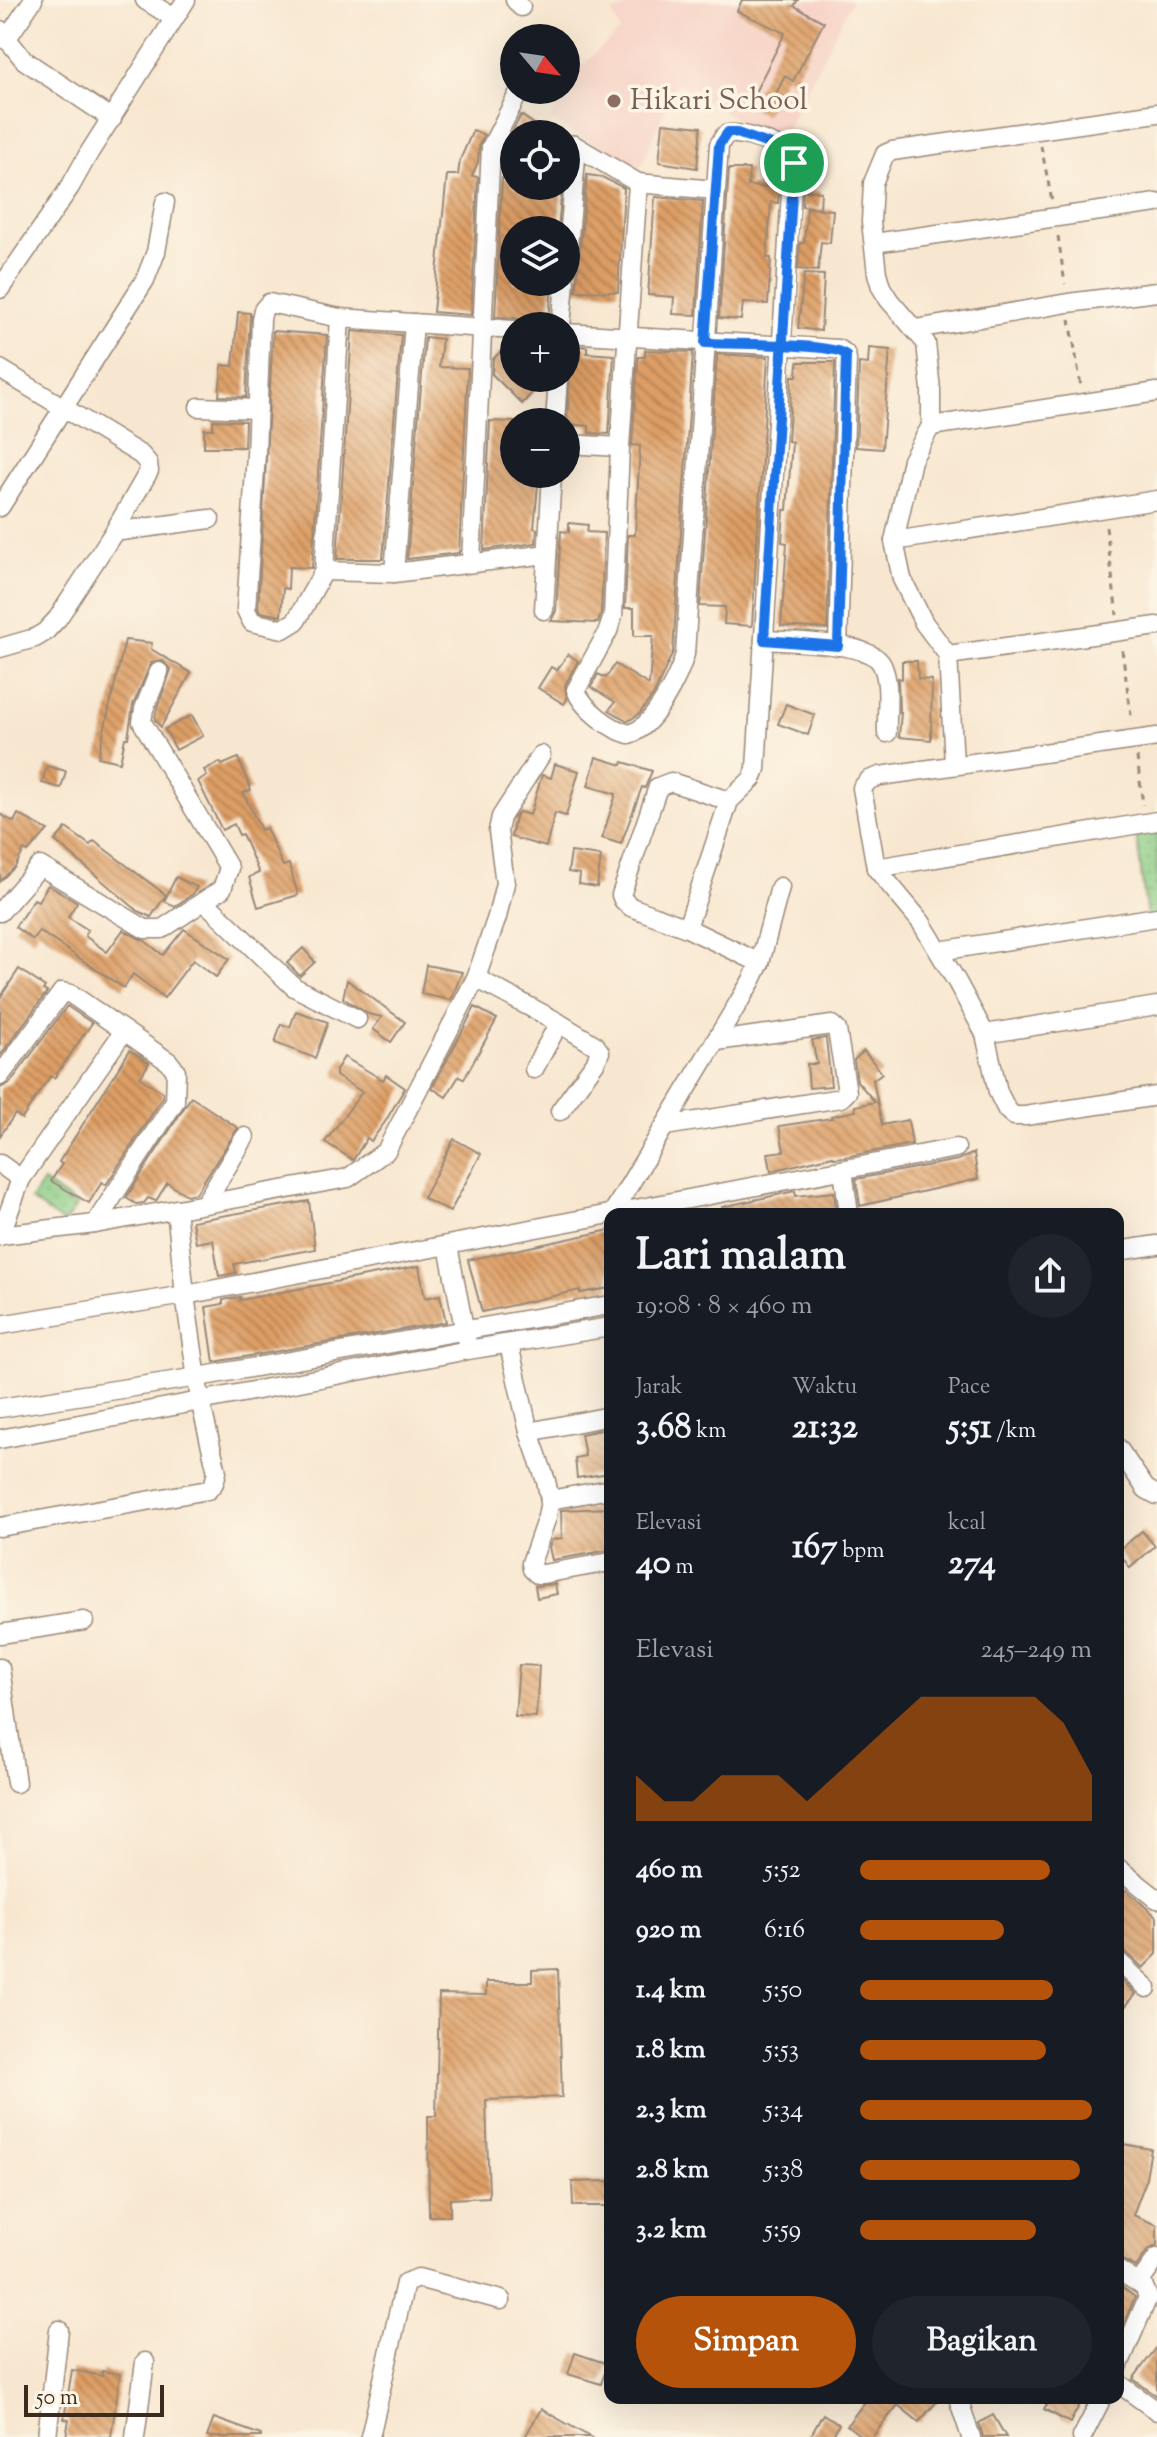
<!DOCTYPE html>
<html lang="id">
<meta charset="utf-8">
<style>
:root{--surface:#171b24;--page:#20242c;--text:#f1f3f6;--muted:#9ea1a6;--accent:#b45309}
body{margin:0;font-family:"Sorts Mill Goudy",serif;background:var(--page);color:var(--text);height:100vh;display:flex;flex-direction:column;font-size:30px;white-space:nowrap}
*{box-sizing:border-box;margin:0}
p{font-size:26px;color:var(--muted)}
.icon{flex:none;width:44px;height:44px;fill:none;stroke:currentColor;stroke-width:2;stroke-linecap:round;stroke-linejoin:round}
.map{position:relative;flex:1;overflow:hidden}
.panel{position:absolute;left:604px;top:1208px;width:520px;height:1196px;display:flex;flex-direction:column;background:var(--surface);border-radius:16px;box-shadow:0 8px 32px #0002}
.panel>*{flex:none}
.needle{width:52px;rotate:119deg}
.tools{position:absolute;left:500px;top:24px;display:grid;gap:16px}
.tools a{display:grid;place-items:center;width:80px;height:80px;border-radius:50%;background:var(--surface);box-shadow:0 8px 32px #0002;font-size:40px}
.scale{position:absolute;left:24px;bottom:20px;width:140px;box-sizing:border-box;padding-left:8px;border:4px solid #3b2a1e;border-top:0;font-size:22px;line-height:28px;white-space:nowrap;color:#3b2a1e;-webkit-text-stroke:6px #fcf5e5;paint-order:stroke}
.pin{position:absolute;display:grid;place-items:center;width:68px;height:68px;color:#fff;margin:-34px;border:4px solid #fff;border-radius:50%;box-shadow:0 2px 8px #0007}
.round{display:grid;place-items:center;flex:none;width:84px;height:84px;border-radius:42px;background:var(--page)}
.headline{display:flex;align-items:center;justify-content:space-between;height:136px;padding:0 32px}
h1{font-size:44px;font-weight:700;line-height:60px}
.metrics{display:grid;grid-template-columns:repeat(3,1fr);gap:12px;height:136px;padding:8px 32px}
.metrics div{display:grid;align-content:center}
.metrics b{font-size:34px;font-weight:700}
.metrics small{font-size:22px;font-weight:400}
.metrics p{font-size:22px}
.chart{height:224px;padding:16px 32px}
.chart p{display:flex;justify-content:space-between}
.chart svg{width:100%;height:144px;margin-top:8px;fill:var(--accent);opacity:.7}
.action{display:flex;gap:16px;margin-top:auto;padding:16px 32px}
.action a{flex:1;height:92px;border-radius:48px;background:var(--accent);color:#fff;font-size:32px;font-weight:700;line-height:92px;text-align:center}
.action a+a{background:var(--page);color:var(--text)}
ul{padding:0 32px;list-style:none;font-size:26px}
li{display:grid;grid-template-columns:128px 96px 1fr;align-items:center;height:60px}
li i{height:20px;border-radius:10px;background:var(--accent)}
.map>svg:first-child{display:block}
</style>
<div class="map">
<svg width="1157" height="2437" viewBox="0 0 1157 2437">
<defs>
<pattern id="park-dots" width="8" height="8" patternUnits="userSpaceOnUse" patternTransform="scale(2)"><rect width="8" height="8" fill="#8acc85"/><path d="M2 2h.1M6 6h.1" fill="none" stroke="#78af72" stroke-width="1.8" stroke-linecap="round"/></pattern>
<pattern id="building-back-hatch" width="6" height="6" patternUnits="userSpaceOnUse" patternTransform="scale(2)"><rect width="6" height="6" fill="#dd9e65"/><path d="M-1 5l2 2M0 0l6 6M5-1l2 2" fill="none" stroke="#b48153"/></pattern>
</defs>
<rect width="100%" height="100%" fill="#fcf5e5"/>
<filter id="ink" filterUnits="userSpaceOnUse"><feTurbulence type="fractalNoise" baseFrequency=".0125" numOctaves="2"/><feDisplacementMap in="SourceGraphic" scale="16" xChannelSelector="R" yChannelSelector="G"/><feConvolveMatrix kernelMatrix="1 2 1 2 8 2 1 2 1" color-interpolation-filters="sRGB"/></filter>
<filter id="wash" filterUnits="userSpaceOnUse"><feTurbulence type="fractalNoise" baseFrequency=".006" numOctaves="4" result="noise"/><feDisplacementMap in="SourceGraphic" scale="32" xChannelSelector="R" yChannelSelector="G"/><feGaussianBlur stdDeviation="1.8" result="paint"/><feColorMatrix in="noise" values="0 0 0 0 0 0 0 0 0 0 0 0 0 0 0 0 0 1.4 0 .05"/><feComposite in="paint" operator="in"/></filter>
<g filter="url(#wash)">
<rect width="100%" height="100%" fill="#f8e7d0"/>
<polygon fill="#f6d1c5" points="646,0 852,0 778,146 676,82 641,167 549,120 578,69 620,31 612,13"/>
<g fill="url(#park-dots)" stroke="#627b52" stroke-width="2">
<polygon points="1157,821 1157,917 1147,918 1135,824"/>
<polygon points="43,1182 77,1205 64,1223 31,1200"/>
</g>
<g id="blocks">
<g fill="url(#building-back-hatch)">
<polygon points="742,0 798,0 794,6 824,22 793,81 785,76 765,115 748,106 785,33 737,11"/>
<polygon points="521,115 534,124 528,134 511,134"/>
<polygon points="663,123 701,127 697,168 659,162"/>
<polygon points="473,130 484,135 479,146 478,162 472,176 478,177 471,315 433,312 447,175 458,175 460,160"/>
<polygon points="729,169 749,169 748,186 779,188 778,203 771,202 767,258 771,258 768,304 743,303 741,320 719,318"/>
<polygon points="587,175 602,177 624,188 618,292 576,291"/>
<polygon points="502,178 514,179 514,186 562,186 558,230 514,230 514,282 552,282 549,322 522,321 515,318 495,317"/>
<polygon points="803,190 821,192 820,208 802,206"/>
<polygon points="655,197 703,201 696,315 673,314 674,297 648,295"/>
<polygon points="807,208 833,210 830,243 821,242 818,271 798,269 800,243 804,243"/>
<polygon points="804,274 824,275 821,331 798,328"/>
<polygon points="238,312 250,313 246,397 219,396 222,365 233,366"/>
<polygon points="273,331 327,335 312,568 289,567 288,589 283,588 281,616 260,612 258,608"/>
<polygon points="352,331 401,335 383,559 337,559"/>
<polygon points="425,337 442,339 439,367 468,368 459,553 407,559"/>
<polygon points="511,342 514,342 514,378 546,378 522,404 492,374 493,359"/>
<polygon points="571,345 587,347 587,353 614,355 609,434 589,433 589,426 567,424"/>
<polygon points="869,348 890,350 882,449 856,447 859,363 868,364"/>
<polygon points="645,350 693,352 673,652 654,694 639,714 628,721 609,710 615,702 591,687 598,674 606,678 615,664 649,685 653,636 634,636 634,608 625,608 628,535 635,535 640,446 632,445 638,357 645,357"/>
<polygon points="717,354 768,357 752,626 724,624 725,607 700,606"/>
<polygon points="798,362 835,362 827,629 781,626 787,543 782,542 784,510 787,510 792,442 788,441 792,376 797,376"/>
<polygon points="213,420 245,421 244,447 204,447 204,429 213,429"/>
<polygon points="490,421 514,422 514,474 539,474 534,528 537,529 536,543 484,550"/>
<polygon points="569,523 588,525 587,532 604,533 601,614 598,623 551,621 556,611 561,531 569,532"/>
<polygon points="125,640 152,643 151,649 191,673 161,727 155,720 156,712 171,670 163,661 151,663 133,705 128,738 125,738 120,762 98,757"/>
<polygon points="568,654 578,661 565,685 567,699 564,704 538,688 551,667 557,670"/>
<polygon points="902,661 917,661 918,679 932,680 931,740 899,737 901,712 899,712 898,678 902,679"/>
<polygon points="786,704 815,715 808,735 778,724"/>
<polygon points="192,715 203,736 176,750 165,729"/>
<polygon points="596,757 622,765 623,762 652,771 645,788 642,787 621,844 602,838 616,794 588,786"/>
<polygon points="238,758 251,790 243,793 261,830 266,828 283,866 289,864 298,895 258,907 249,877 259,873 242,834 239,835 234,824 222,830 198,781 207,776 204,770 220,762 222,765"/>
<polygon points="555,764 579,771 566,816 555,813 546,847 511,837 515,817 519,812 530,815 542,775 551,778"/>
<polygon points="47,766 66,771 61,788 42,783"/>
<polygon points="0,814 14,822 18,814 48,830 28,852 24,850 15,867 0,881"/>
<polygon points="66,828 90,845 94,841 166,895 151,917 138,911 55,841"/>
<polygon points="571,852 601,856 597,887 579,884 580,874 568,872"/>
<polygon points="176,877 197,887 193,894 175,906 164,901"/>
<polygon points="48,885 77,902 68,917 88,930 85,936 107,952 123,930 145,941 163,955 184,929 229,959 216,977 193,960 164,998 133,974 124,988 39,931 33,940 15,927 34,899 38,901"/>
<polygon points="303,948 315,962 300,976 287,963"/>
<polygon points="426,965 462,972 451,1000 421,994"/>
<polygon points="19,969 45,987 43,990 47,992 0,1056 0,998"/>
<polygon points="347,980 405,1022 391,1042 373,1029 382,1017 368,1014 343,998"/>
<polygon points="67,1006 92,1023 54,1078 51,1076 41,1089 22,1119 15,1114 0,1136 0,1088 10,1083"/>
<polygon points="475,1007 497,1019 464,1079 459,1076 446,1097 432,1088"/>
<polygon points="296,1011 328,1022 315,1058 275,1043 281,1024 290,1027"/>
<polygon points="826,1038 831,1086 809,1088 807,1064 817,1064 812,1040"/>
<polygon points="130,1050 149,1063 140,1078 163,1092 163,1097 106,1185 102,1182 89,1203 51,1181 62,1164 59,1162"/>
<polygon points="864,1051 882,1073 873,1080 882,1125 908,1120 912,1144 845,1157 834,1158 833,1156 771,1171 768,1153 784,1151 779,1126 832,1118 831,1116 856,1111 855,1106 875,1102 857,1081 854,1060"/>
<polygon points="344,1057 383,1080 386,1075 405,1088 385,1122 371,1141 367,1138 353,1160 325,1142 362,1092 336,1076 336,1070"/>
<polygon points="191,1097 238,1128 196,1193 187,1195 167,1183 156,1201 148,1198 144,1203 136,1204 126,1198"/>
<polygon points="454,1139 481,1154 450,1212 423,1198"/>
<polygon points="974,1153 978,1179 860,1206 856,1179 958,1160"/>
<polygon points="795,1191 796,1196 834,1192 837,1214 722,1214 722,1207"/>
<polygon points="309,1201 315,1249 234,1264 236,1273 219,1276 213,1240 196,1243 192,1221"/>
<polygon points="610,1230 610,1288 580,1293 580,1290 482,1312 468,1260"/>
<polygon points="419,1266 425,1298 440,1295 446,1322 214,1362 206,1307 223,1304 223,1300 240,1297 240,1300"/>
<polygon points="610,1428 610,1473 577,1478 575,1458 585,1456 581,1434"/>
<polygon points="610,1508 610,1550 552,1560 549,1547 552,1540 562,1538 561,1510"/>
<polygon points="1142,1531 1155,1546 1130,1568 1118,1551"/>
<polygon points="555,1584 557,1594 537,1598 535,1586"/>
<polygon points="519,1665 539,1666 536,1717 515,1716"/>
<polygon points="1126,1890 1157,1917 1157,1954 1143,1968 1126,1952 1118,1949 1118,1899"/>
<polygon points="558,1969 562,2097 486,2100 489,2197 450,2199 450,2216 429,2216 428,2116 436,2116 439,1994 486,1995 486,1982 532,1982 532,1970"/>
<polygon points="1118,1977 1136,1994 1118,2015"/>
<polygon points="1118,2143 1151,2149 1145,2183 1133,2215 1157,2225 1157,2246 1148,2250 1136,2267 1118,2258"/>
<polygon points="610,2181 610,2206 573,2206 572,2182"/>
<polygon points="1118,2284 1135,2297 1118,2337"/>
<polygon points="1157,2347 1157,2396 1133,2379"/>
<polygon points="575,2353 608,2364 601,2384 568,2374"/>
<polygon points="72,2370 102,2376 102,2371 120,2374 111,2437 66,2437 69,2420 64,2419"/>
<polygon points="868,2398 940,2398 919,2422 898,2405 872,2437 862,2437 847,2425"/>
<polygon points="1050,2398 1083,2398 1070,2423 1044,2409"/>
<polygon points="541,2409 590,2437 525,2437"/>
<polygon points="823,2414 839,2424 832,2437 810,2437"/>
<polygon points="993,2415 1006,2437 983,2437 979,2423"/>
<polygon points="214,2418 261,2435 261,2437 207,2437"/>
</g>
</g>
</g>
<g filter="url(#ink)">
<use href="#blocks" fill-opacity="0" stroke="#9a8877" stroke-width="2"/>
<g fill="none" stroke-linecap="round" stroke-linejoin="round">
<defs>
<g id="street">
<polyline points="145,0 174,18"/>
<polyline points="515,0 521,7"/>
<polyline points="0,30 24,60 112,119"/>
<polyline points="6,40 33,0"/>
<polyline points="566,144 574,145 638,183 715,190"/>
<polyline points="491,147 514,146"/>
<path d="M638 183 620 447 613 616 608 631 576 690C583 709 610 729 629 734 653 729 679 676 685 654L719 145 725 135C736 129 787 146 793 158L756 769 752 779 729 801 687 928"/>
<polyline points="874,243 1157,203"/>
<polyline points="566,270 576,159 574,145"/>
<polyline points="0,289 70,187 89,153 186,0"/>
<polyline points="561,326 565,282"/>
<polyline points="916,329 1068,303 1157,292"/>
<polyline points="514,330 340,318 269,303 263,310 261,319 256,454 246,610 252,622 283,629 296,621 324,571 394,573 547,554"/>
<polyline points="566,333 838,349 845,353 847,359 838,646"/>
<polyline points="0,369 141,455 148,463 149,471 114,532 58,618 45,632 35,638 0,648"/>
<polyline points="199,407 258,409"/>
<polyline points="555,422 558,378"/>
<polyline points="931,426 1157,392"/>
<polyline points="566,444 620,447"/>
<polyline points="0,507 145,280 156,252 165,202"/>
<polyline points="114,532 210,519"/>
<polyline points="894,541 1157,500"/>
<polyline points="471,562 491,147 520,90"/>
<polyline points="324,571 340,318"/>
<polyline points="394,573 414,323"/>
<polyline points="544,610 552,474"/>
<path d="M764 640C789 642 871 641 882 665 891 683 886 713 887 733"/>
<polyline points="948,655 1157,626"/>
<polyline points="1157,737 880,776 869,780 862,788 876,868 921,922 957,982 985,1034 998,1092 1007,1110 1014,1116 1025,1116 1157,1096"/>
<polyline points="954,764 948,655 924,623 902,579 894,541 912,460 931,426 931,390 926,343 889,300 881,287 877,273 871,222 873,183 885,154 892,151 1157,113"/>
<polyline points="729,801 671,782 658,787 621,895 623,900 631,907 687,928 760,963"/>
<polyline points="876,868 1157,821"/>
<polyline points="204,901 294,987 357,1019"/>
<polyline points="0,912 40,866 145,929 162,929 222,889 229,868 142,722 144,709 159,672"/>
<polyline points="939,951 1157,917"/>
<polyline points="476,978 554,1020 595,1045 600,1052 595,1063 560,1111"/>
<polyline points="985,1034 1157,1006"/>
<polyline points="534,1069 559,1023"/>
<polyline points="0,1076 62,992 71,994 169,1062 176,1071 175,1101 95,1224"/>
<polyline points="665,1126 841,1098 847,1092 837,1030 832,1025 717,1041"/>
<polyline points="0,1164 21,1179"/>
<polyline points="843,1170 849,1214"/>
<polyline points="205,1203 245,1137"/>
<polyline points="612,1214 752,980 760,963 780,887"/>
<polyline points="1,1235 95,1224 348,1178 386,1151 476,978 497,917 505,883 498,831 501,817 541,755"/>
<polyline points="0,1236 21,1179 124,1031"/>
<polyline points="448,1246 467,1343"/>
<polyline points="1118,1251 1157,1245"/>
<polyline points="0,1325 185,1295 956,1148"/>
<polyline points="509,1345 529,1432 546,1481 550,1500 547,1517 531,1563 532,1569 537,1574 543,1574 610,1562"/>
<polyline points="0,1408 198,1377 610,1305"/>
<polyline points="529,1432 610,1416"/>
<polyline points="0,1439 468,1350 610,1327"/>
<polyline points="1118,1448 1146,1489 1157,1495"/>
<polyline points="550,1500 610,1489"/>
<polyline points="0,1527 208,1490 214,1483 217,1472 200,1400 185,1295 176,1209"/>
<polyline points="0,1634 84,1621"/>
<polyline points="0,1668 16,1783"/>
<polyline points="1118,1868 1157,1899"/>
<polyline points="1118,1961 1147,1988"/>
<polyline points="1118,2270 1144,2287 1148,2297 1118,2367"/>
<polyline points="1139,2283 1157,2258"/>
<polyline points="1118,2383 1157,2411"/>
<polyline points="958,2398 971,2437"/>
<polyline points="47,2437 59,2330"/>
<polyline points="135,2437 145,2362"/>
<polyline points="370,2437 405,2283 418,2278 501,2300"/>
<polyline points="1082,2437 1102,2398"/>
</g>
</defs>
<use href="#street" stroke="#9a8877" stroke-width="21"/>
<g stroke="#9a8877" stroke-width="3" stroke-dasharray="6 6" stroke-linecap="butt">
<polyline points="1041,146 1052,201"/>
<polyline points="1058,236 1065,284"/>
<polyline points="1070,319 1081,387"/>
<polyline points="1106,527 1117,615"/>
<polyline points="1122,650 1132,722"/>
<polyline points="1137,757 1143,805"/>
</g>
<use href="#street" stroke="#fff" stroke-width="18"/>
</g>
</g>
<g fill="none" stroke-linecap="round" stroke-linejoin="round" filter="url(#ink)">
<defs>
<path id="route" d="M794 163 764 640 838 646 846 355C835 343 727 344 705 343L719 145 728 132H734L789 151 794 163"/>
</defs>
<use href="#route" stroke="#fff" stroke-width="16"/>
<use href="#route" stroke="#1a73e8" stroke-width="10"/>
</g>
<circle fill="#8d6e63" stroke="#fcf5e5" stroke-width="3" cx="614" cy="101" r="8"/>
<g text-anchor="middle" dominant-baseline="central" stroke-width="7" stroke-linejoin="round" paint-order="stroke">
<g font-size="30" fill="#785e54" stroke="#fcf5e5" text-anchor="start">
<text x="630" y="101">Hikari School</text>
</g>
</g>
</svg>
<div class="tools">
<a><svg class="needle" viewBox="-14 -14 28 28"><path d="M0-13l5 13h-10z" fill="#e53935"/><path d="M0 13l5-13h-10z" fill="#9ea1a6"/></svg></a>
<a><svg class="icon" aria-label="locate" viewBox="0 0 24 24"><circle cx="12" cy="12" r="6"/><path d="M12 2v4M12 18v4M2 12h4M18 12h4"/></svg></a>
<a><svg class="icon" aria-label="layers" viewBox="0 0 24 24"><path d="M12 4l9 5-9 5-9-5zM3 14l9 5 9-5"/></svg></a>
<a>+</a>
<a>−</a>
</div>
<div class="scale">50 m</div>
<div class="pin" style="left:794px;top:163px;background:#1e9e55"><svg class="icon" aria-label="arrive" viewBox="0 0 24 24"><path d="M6 21V4h12l-3 4 3 4H6"/></svg></div>
<section class="panel">
<div class="headline"><div><h1>Lari malam</h1><p>19:08 · 8 × 460 m</p></div><a class="round"><svg class="icon" aria-label="share" viewBox="0 0 24 24"><path d="M12 15V3M7 8l5-5 5 5M5 13v7h14v-7"/></svg></a></div>
<div class="metrics">
<div><p>Jarak</p><b>3.68<small> km</small></b></div>
<div><p>Waktu</p><b>21:32</b></div>
<div><p>Pace</p><b>5:51<small> /km</small></b></div>
</div>
<div class="metrics">
<div><p>Elevasi</p><b>40<small> m</small></b></div>
<div><b>167<small> bpm</small></b></div>
<div><p>kcal</p><b>274</b></div>
</div>
<div class="chart"><p><span>Elevasi</span>245–249 m</p>
<svg viewBox="0 0 160 44" preserveAspectRatio="none"><path d="M0 44V30L10 38L20 38L30 30L40 30L50 30L60 38L70 30L80 22L90 14L100 6L110 6L120 6L130 6L140 6L150 14L160 30V44z"/></svg>
</div>
<ul>
<li><b>460 m</b>5:52<i style="width:82%"></i></li>
<li><b>920 m</b>6:16<i style="width:62%"></i></li>
<li><b>1.4 km</b>5:50<i style="width:83%"></i></li>
<li><b>1.8 km</b>5:53<i style="width:80%"></i></li>
<li><b>2.3 km</b>5:34<i style="width:100%"></i></li>
<li><b>2.8 km</b>5:38<i style="width:95%"></i></li>
<li><b>3.2 km</b>5:59<i style="width:76%"></i></li>
</ul>
<div class="action"><a>Simpan</a><a>Bagikan</a></div>
</section>
</div>
